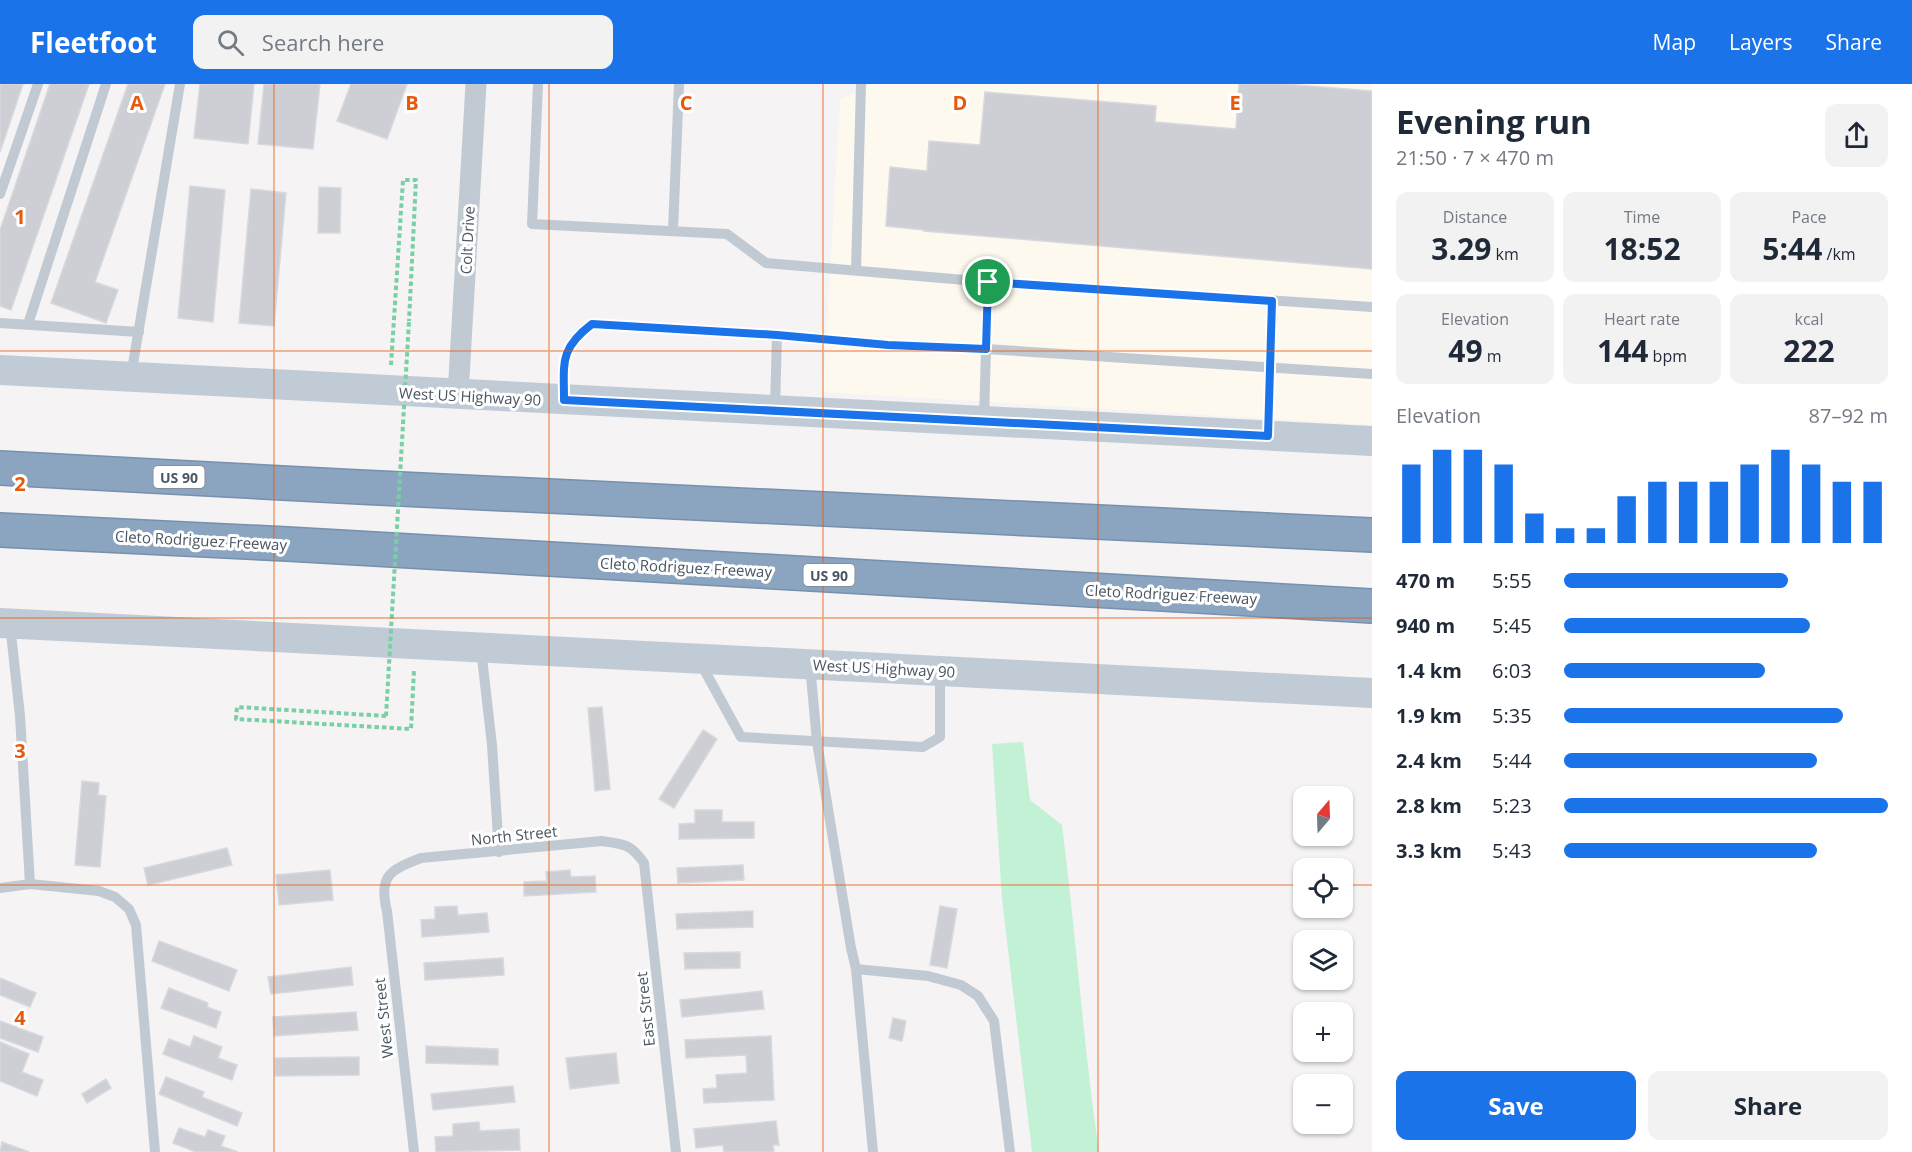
<!DOCTYPE html>
<meta charset="utf-8">
<style>
:root{--surface:#fff;--page:#f2f2f3;--text:#1f2937;--muted:#747a83;--accent:#1a73e8}
body{margin:0;font-family:"Open Sans",sans-serif;background:var(--page);color:var(--text);height:100vh;display:flex;flex-direction:column;font-size:22px;white-space:nowrap}
*{box-sizing:border-box;margin:0}
p{font-size:20px;color:var(--muted)}
.icon{flex:none;width:33px;height:33px;fill:none;stroke:currentColor;stroke-width:2;stroke-linecap:round;stroke-linejoin:round}
.map{position:relative;flex:1;overflow:hidden}
.details{display:flex;flex-direction:column;background:var(--surface);width:540px}
.details>*{flex:none}
.needle{width:39px;rotate:19deg}
.tools{position:absolute;left:1293px;top:702px;display:grid;gap:12px}
.tools a{display:grid;place-items:center;width:60px;height:60px;border-radius:12px;background:var(--surface);box-shadow:0 2px 4px #0004;font-size:30px}
.pin{position:absolute;display:grid;place-items:center;width:51px;height:51px;color:#fff;margin:-26px;border:3px solid #fff;border-radius:50%;box-shadow:0 2px 6px #0007}
.round{display:grid;place-items:center;flex:none;width:63px;height:63px;border-radius:12px;background:var(--page)}
.overview{display:flex;align-items:center;justify-content:space-between;height:102px;padding:0 24px}
h1{font-size:33px;font-weight:700;line-height:45px}
.stats{display:grid;grid-template-columns:repeat(3,1fr);gap:9px;height:102px;padding:6px 24px}
.stats div{display:grid;align-content:center;border-radius:12px;background:var(--page);text-align:center}
.stats b{font-size:30px;font-weight:700}
.stats small{font-size:16px;font-weight:400}
.stats p{font-size:16px}
.chart{height:168px;padding:12px 24px}
.chart p{display:flex;justify-content:space-between}
.chart svg{width:100%;height:108px;margin-top:6px;stroke:var(--accent);stroke-width:6}
.button{display:flex;gap:12px;margin-top:auto;padding:12px 24px}
.button a{flex:1;height:69px;border-radius:12px;background:var(--accent);color:#fff;font-size:24px;font-weight:700;line-height:69px;text-align:center}
.button a+a{background:var(--page);color:var(--text)}
ul{padding:0 24px;list-style:none;font-size:20px}
li{display:grid;grid-template-columns:96px 72px 1fr;align-items:center;height:45px}
li i{height:15px;border-radius:8px;background:var(--accent)}
header{display:flex;align-items:center;gap:36px;box-sizing:border-box;height:84px;padding:0 30px;background:var(--accent);color:#fff}
header strong{font-size:28px}
nav{display:flex;gap:33px;margin-inline-start:auto;font-size:21px}
.search{width:420px;height:54px;background:var(--page);display:flex;align-items:center;gap:15px;box-sizing:border-box;padding:0 21px;border-radius:12px;color:var(--muted);font-size:22px}
main{display:flex;flex:1;min-height:0}
.map>svg:first-child{display:block}
</style>
<header>
<strong>Fleetfoot</strong>
<div class="search"><svg class="icon" aria-label="search" viewBox="0 0 24 24"><circle cx="10" cy="10" r="6"/><path d="M15 15l6 6"/></svg>Search here</div>
<nav><a>Map</a><a>Layers</a><a>Share</a></nav>
</header>
<main>
<div class="map">
<svg width="1372" height="1068" viewBox="0 0 1372 1068">
<rect width="100%" height="100%" fill="#f5f3f3"/>
<polygon fill="#fdf9ef" points="871,0 1372,0 1372,341 823,308 840,16"/>
<path fill="#c3f1d5" d="M1023 658 1030 716 1062 741C1076 850 1083 959 1099 1068H1032L1002 815 992 660Z"/>
<g fill="#cdcfd5" stroke="#d7d9de" stroke-width="1.5">
<polygon points="0,0 23,0 0,68"/>
<polygon points="50,0 89,0 11,226 0,222 0,146"/>
<polygon points="128,0 165,0 95,198 118,206 106,239 51,219"/>
<polygon points="200,0 254,0 248,60 194,54"/>
<polygon points="264,0 320,0 313,65 258,60"/>
<polygon points="351,0 407,0 387,55 337,37"/>
<polygon points="1239,0 1284,0 1372,7 1372,185 924,147 924,146 886,142 890,83 927,87 929,57 980,61 985,8 1156,22 1155,38 1236,45"/>
<polygon points="190,102 225,106 213,238 178,234"/>
<polygon points="319,103 341,104 340,149 318,149"/>
<polygon points="251,105 286,109 274,242 239,239"/>
<polygon points="602,623 610,705 595,707 588,624"/>
<polygon points="703,646 717,655 674,724 659,715"/>
<polygon points="82,697 99,699 98,711 106,712 100,783 75,781"/>
<polygon points="695,726 722,726 722,738 754,738 754,754 679,755 679,740 695,739"/>
<polygon points="227,764 232,781 148,801 144,784"/>
<polygon points="743,781 744,796 678,799 677,784"/>
<polygon points="330,786 333,816 279,821 276,791"/>
<polygon points="570,786 571,793 595,792 596,808 524,812 524,798 547,797 546,788"/>
<polygon points="457,822 458,831 487,829 489,848 422,853 421,836 435,835 435,823"/>
<polygon points="940,822 957,825 947,884 930,881"/>
<polygon points="753,827 753,843 677,845 676,830"/>
<polygon points="159,857 237,886 229,907 152,877"/>
<polygon points="740,868 740,884 685,885 684,869"/>
<polygon points="503,874 504,891 425,896 424,879"/>
<polygon points="351,883 353,901 271,910 268,893"/>
<polygon points="0,894 36,909 30,923 0,911"/>
<polygon points="169,904 208,919 207,923 221,928 216,944 161,924"/>
<polygon points="762,907 764,925 682,933 680,916"/>
<polygon points="356,928 358,946 274,952 273,933"/>
<polygon points="893,934 906,937 902,957 889,954"/>
<polygon points="0,937 43,953 38,968 0,954"/>
<polygon points="194,952 222,963 218,974 237,981 232,996 163,970 169,955 190,963"/>
<polygon points="771,952 774,1016 704,1019 703,1005 717,1004 716,991 747,989 746,971 686,974 685,956"/>
<polygon points="0,958 29,970 22,988 43,996 37,1012 0,997"/>
<polygon points="426,962 498,965 498,981 426,979"/>
<polygon points="616,969 619,999 570,1005 566,974"/>
<polygon points="359,973 359,991 275,992 275,974"/>
<polygon points="166,993 204,1008 202,1013 242,1029 237,1042 159,1010"/>
<polygon points="106,995 111,1004 87,1019 82,1010"/>
<polygon points="513,1002 515,1018 433,1026 431,1010"/>
<polygon points="776,1037 779,1061 773,1061 774,1068 724,1068 723,1061 696,1064 694,1045"/>
<polygon points="479,1038 480,1047 519,1045 520,1066 436,1068 435,1053 453,1052 453,1040"/>
<polygon points="179,1044 205,1053 208,1046 225,1052 221,1062 238,1068 196,1068 173,1059"/>
<polygon points="2,1058 29,1068 0,1068"/>
</g>
<g fill="none" stroke-linecap="round" stroke-linejoin="round">
<defs>
<g id="motorway">
<polyline points="0,384 359,403 1372,451"/>
<polyline points="0,446 287,460 1372,522"/>
</g>
</defs>
<use href="#motorway" stroke="#7690ad" stroke-width="36"/>
<g stroke="#7ad0a6" stroke-width="4" stroke-dasharray="4.5 3" stroke-linecap="butt">
<polyline points="391,281 403,96 416,96 409,237"/>
<polyline points="386,632 237,623 236,635 411,645 414,586"/>
</g>
<g stroke="#c1cad2" stroke-width="10">
<polyline points="538,0 532,140 727,150 766,179 988,198 1372,223"/>
<polyline points="0,110 38,0"/>
<polyline points="673,147 679,0"/>
<polyline points="856,186 861,0"/>
<polyline points="0,239 139,248"/>
<polyline points="28,240 106,0"/>
<polyline points="131,292 180,0"/>
<path d="M564 314C564 278 560 264 592 240L777 251 888 261 986 265 1372 290"/>
<polyline points="775,324 777,251"/>
<polyline points="984,334 988,198"/>
<polyline points="1268,349 1273,217"/>
<polyline points="10,540 20,632 30,800"/>
<polyline points="481,565 492,661 499,768"/>
<polyline points="700,578 741,653 923,663 940,653 940,587"/>
<polyline points="810,581 817,658 851,864 856,885 873,1068"/>
<polyline points="0,804 30,800 99,807 115,813 129,825 136,841 155,1068"/>
<polyline points="856,885 928,892 961,901 978,912 994,937 1010,1068"/>
<path d="M414 1068 387 827C378 792 390 786 421 774L602 757C624 760 631 760 644 779L676 1068"/>
</g>
<polyline stroke="#c1cad2" stroke-width="21" points="458,311 476,0"/>
<g stroke="#c1cbd6" stroke-width="30">
<polyline points="0,286 1372,357"/>
<polyline points="0,539 1372,609"/>
</g>
<use href="#motorway" stroke="#8ba5c1" stroke-width="33"/>
<polyline stroke="#7ad0a6" stroke-width="4" stroke-dasharray="4.5 3" stroke-linecap="butt" points="386,632 409,237"/>
</g>
<g fill="none" stroke-linecap="round" stroke-linejoin="round">
<defs>
<path id="route" d="M988 198 1272 217 1268 352 564 316C564 279 559 265 592 240L777 251 888 261 986 265Z"/>
</defs>
<use href="#route" stroke="#fff" stroke-width="12"/>
<use href="#route" stroke="#1a73e8" stroke-width="8"/>
</g>
<path fill="none" stroke="#e8590c" stroke-width="1.5" stroke-opacity="0.55" d="M274 0V1068M549 0V1068M823 0V1068M1098 0V1068M0 267H1372M0 534H1372M0 801H1304M1342 801H1372"/>
<g text-anchor="middle" dominant-baseline="central" stroke-width="6" stroke-linejoin="round" paint-order="stroke">
<g fill="#fff" stroke="#808990" stroke-width="1.5">
<rect x="153.5" y="382" width="51" height="22" rx="4.5"/>
<rect x="803.5" y="480" width="51" height="22" rx="4.5"/>
</g>
<g font-size="14" font-weight="bold" fill="#4a5661">
<text x="179" y="393">US 90</text>
<text x="829" y="491">US 90</text>
</g>
<g font-size="15" fill="#4a5661" stroke="#fff">
<text transform="translate(467 156) rotate(-87)">Colt Drive</text>
<text transform="translate(470 312) rotate(3)">West US Highway 90</text>
<text transform="translate(201 456) rotate(3)">Cleto Rodriguez Freeway</text>
<text transform="translate(686 483) rotate(3)">Cleto Rodriguez Freeway</text>
<text transform="translate(1171 510) rotate(3)">Cleto Rodriguez Freeway</text>
<text transform="translate(884 584) rotate(3)">West US Highway 90</text>
<text transform="translate(514 751) rotate(-6)">North Street</text>
<text transform="translate(645 925) rotate(-96)">East Street</text>
<text transform="translate(383 934) rotate(-96)">West Street</text>
</g>
</g>
<g font-size="20" text-anchor="middle" font-weight="bold" fill="#e8590c" stroke="#fff" stroke-width="6" stroke-linejoin="round" paint-order="stroke">
<text x="137" y="26">A</text>
<text x="412" y="26">B</text>
<text x="686" y="26">C</text>
<text x="960" y="26">D</text>
<text x="1235" y="26">E</text>
<text x="20" y="140">1</text>
<text x="20" y="407">2</text>
<text x="20" y="674">3</text>
<text x="20" y="941">4</text>
</g>
</svg>
<div class="tools">
<a><svg class="needle" viewBox="-14 -14 28 28"><path d="M0-13l5 13h-10z" fill="#e53935"/><path d="M0 13l5-13h-10z" fill="#747a83"/></svg></a>
<a><svg class="icon" aria-label="locate" viewBox="0 0 24 24"><circle cx="12" cy="12" r="6"/><path d="M12 2v4M12 18v4M2 12h4M18 12h4"/></svg></a>
<a><svg class="icon" aria-label="layers" viewBox="0 0 24 24"><path d="M12 4l9 5-9 5-9-5zM3 14l9 5 9-5"/></svg></a>
<a>+</a>
<a>−</a>
</div>
<div class="pin" style="left:988px;top:198px;background:#1e9e55"><svg class="icon" aria-label="arrive" viewBox="0 0 24 24"><path d="M6 21V4h12l-3 4 3 4H6"/></svg></div>
</div>
<section class="details">
<div class="overview"><div><h1>Evening run</h1><p>21:50 · 7 × 470 m</p></div><a class="round"><svg class="icon" aria-label="share" viewBox="0 0 24 24"><path d="M12 15V3M7 8l5-5 5 5M5 13v7h14v-7"/></svg></a></div>
<div class="stats">
<div><p>Distance</p><b>3.29<small> km</small></b></div>
<div><p>Time</p><b>18:52</b></div>
<div><p>Pace</p><b>5:44<small> /km</small></b></div>
</div>
<div class="stats">
<div><p>Elevation</p><b>49<small> m</small></b></div>
<div><p>Heart rate</p><b>144<small> bpm</small></b></div>
<div><p>kcal</p><b>222</b></div>
</div>
<div class="chart"><p><span>Elevation</span>87–92 m</p>
<svg viewBox="0 0 160 44" preserveAspectRatio="none"><path d="M5 44V12M15 44V6M25 44V6M35 44V12M45 44V32M55 44V38M65 44V38M75 44V25M85 44V19M95 44V19M105 44V19M115 44V12M125 44V6M135 44V12M145 44V19M155 44V19"/></svg>
</div>
<ul>
<li><b>470 m</b>5:55<i style="width:69%"></i></li>
<li><b>940 m</b>5:45<i style="width:76%"></i></li>
<li><b>1.4 km</b>6:03<i style="width:62%"></i></li>
<li><b>1.9 km</b>5:35<i style="width:86%"></i></li>
<li><b>2.4 km</b>5:44<i style="width:78%"></i></li>
<li><b>2.8 km</b>5:23<i style="width:100%"></i></li>
<li><b>3.3 km</b>5:43<i style="width:78%"></i></li>
</ul>
<div class="button"><a>Save</a><a>Share</a></div>
</section>
</main>
